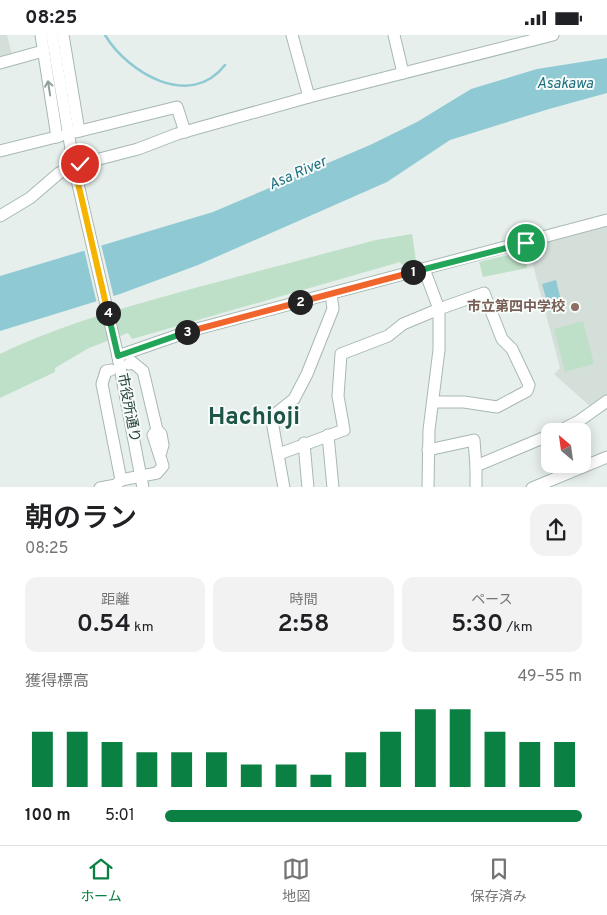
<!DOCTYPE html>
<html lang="ja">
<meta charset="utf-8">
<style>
:root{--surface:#fff;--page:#f2f2f2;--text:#202124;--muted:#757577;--line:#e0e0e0;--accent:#0b8043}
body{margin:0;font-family:Overpass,"Noto Sans JP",sans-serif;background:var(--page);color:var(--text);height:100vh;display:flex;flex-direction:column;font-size:19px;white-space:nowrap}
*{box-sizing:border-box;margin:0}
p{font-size:16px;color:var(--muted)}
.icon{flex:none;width:28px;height:28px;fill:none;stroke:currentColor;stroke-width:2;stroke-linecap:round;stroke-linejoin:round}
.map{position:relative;height:452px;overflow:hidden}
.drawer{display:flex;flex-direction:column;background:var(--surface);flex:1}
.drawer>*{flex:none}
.needle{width:32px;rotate:331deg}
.fabs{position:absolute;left:541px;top:388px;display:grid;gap:10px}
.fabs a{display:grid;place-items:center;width:50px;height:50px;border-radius:10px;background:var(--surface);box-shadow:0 2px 12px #0003;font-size:25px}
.pin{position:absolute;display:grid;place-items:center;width:42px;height:42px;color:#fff;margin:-21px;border:2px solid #fff;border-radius:50%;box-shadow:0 1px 5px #0007}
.km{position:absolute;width:25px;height:25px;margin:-12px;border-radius:50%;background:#222;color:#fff;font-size:14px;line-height:25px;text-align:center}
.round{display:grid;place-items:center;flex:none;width:52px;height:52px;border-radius:15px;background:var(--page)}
.overview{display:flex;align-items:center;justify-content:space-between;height:85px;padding:0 25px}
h1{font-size:28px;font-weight:600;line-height:38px}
.stats{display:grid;grid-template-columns:repeat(3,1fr);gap:8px;height:85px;padding:5px 25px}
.stats div{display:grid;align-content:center;border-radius:12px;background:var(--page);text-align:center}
.stats b{font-size:25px;font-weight:600}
.stats small{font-size:14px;font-weight:400}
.stats p{font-size:14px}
.chart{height:140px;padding:10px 25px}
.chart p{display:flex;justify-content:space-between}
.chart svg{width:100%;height:90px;margin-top:5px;stroke:var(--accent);stroke-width:6}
ul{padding:0 25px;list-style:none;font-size:16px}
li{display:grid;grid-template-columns:80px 60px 1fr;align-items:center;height:38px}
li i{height:12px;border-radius:6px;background:var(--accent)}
.status{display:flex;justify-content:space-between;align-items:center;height:35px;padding:0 25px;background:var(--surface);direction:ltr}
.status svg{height:14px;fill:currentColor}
.dock{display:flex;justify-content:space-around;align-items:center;height:70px;border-top:1px solid var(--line);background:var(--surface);font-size:14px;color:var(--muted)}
.dock a{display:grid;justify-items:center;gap:2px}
.dock .current{color:var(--accent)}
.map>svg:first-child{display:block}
</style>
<div class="status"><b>08:25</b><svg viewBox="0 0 49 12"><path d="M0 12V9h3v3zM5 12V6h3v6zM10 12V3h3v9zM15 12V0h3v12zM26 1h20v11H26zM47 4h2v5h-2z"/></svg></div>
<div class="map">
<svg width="607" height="453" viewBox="0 0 607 453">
<rect width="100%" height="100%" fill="#e6efeb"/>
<g fill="#d4dfda">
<polygon points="0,0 7,0 13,24 0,28"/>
<polygon points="607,189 607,366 592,373 554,339 560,333 528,211"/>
</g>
<g fill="#bfe0c8">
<path d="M412 199 416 226 402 230 400 227 132 304 128 298 89 313 55 333V337L0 363V319C64 288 134 270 202 251 260 236 318 220 376 205Z"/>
<polygon points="524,216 527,233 483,242 479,227"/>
<polygon points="583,286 594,329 565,337 554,294"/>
</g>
<g fill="#8ec9d4">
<polygon points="607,23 607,58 549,74 450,105 387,147 198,230 120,259 0,296 0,241 213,177 370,110 417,87 471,54 537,34"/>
<polygon points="556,245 563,274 550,277 542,249"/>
</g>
<polygon fill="#e6efeb" points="101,209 114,263 97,269 84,214"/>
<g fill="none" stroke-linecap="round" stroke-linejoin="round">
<path stroke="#8ec9d4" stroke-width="2.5" d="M105 0C128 38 190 75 225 30"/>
<defs>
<g id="minor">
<polyline points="41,0 57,102"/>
<polyline points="52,0 74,132 117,317 143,453"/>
<polyline points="63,0 79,96"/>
<polyline points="292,0 309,62"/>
<polyline points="394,0 403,38"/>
<polyline points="0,28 43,16"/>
<polyline points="76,97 177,72 185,97"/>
<polyline points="0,116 60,101"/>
<polyline points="0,181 30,163 59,138 80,129 138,114 177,99 309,62 553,0"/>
<polyline points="424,234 439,274 439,315 429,395 428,453"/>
<polyline points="118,321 193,295 607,185"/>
<polyline points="129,329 132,327 143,336 157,395"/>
<polyline points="111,335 106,336 102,349 121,445"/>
<polyline points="559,396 579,386 607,366"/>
<polyline points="328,400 333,453"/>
<polyline points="304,408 308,453"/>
<polyline points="428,415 474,405 476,431 550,400"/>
<polyline points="279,419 344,395 338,361 341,319 388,301 403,289 439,274 484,258 502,304 512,314 529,350 527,356 497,372 464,367 433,367"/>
<polyline points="476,431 476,453"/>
<polyline points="100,453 116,450 121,445 157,438 163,431 153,400 157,395 161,399 163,410 160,420"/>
<polyline points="284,453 272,386 274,380 294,364 307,339 333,274 331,259"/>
<polyline points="532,453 607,422"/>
</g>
</defs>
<use href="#minor" stroke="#a8b8b2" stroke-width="13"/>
<use href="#minor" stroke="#fff" stroke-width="11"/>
</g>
<defs><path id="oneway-shaft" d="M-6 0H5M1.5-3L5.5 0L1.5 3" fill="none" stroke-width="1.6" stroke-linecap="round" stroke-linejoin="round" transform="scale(1.25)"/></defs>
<use stroke="#92a09c" href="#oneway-shaft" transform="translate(49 53) rotate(-99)"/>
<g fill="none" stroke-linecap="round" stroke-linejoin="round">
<defs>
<polyline id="split-1" points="413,237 526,208"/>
<polyline id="split-2" points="300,267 413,237"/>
<polyline id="split-3" points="187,297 300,267"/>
<polyline id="split-4" points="108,278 118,321 187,297"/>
<polyline id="split-5" points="82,165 108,278"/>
<polyline id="split-6" points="80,129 74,132 82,165"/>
</defs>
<use href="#split-1" stroke="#fff" stroke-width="10"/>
<use href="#split-2" stroke="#fff" stroke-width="10"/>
<use href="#split-3" stroke="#fff" stroke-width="10"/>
<use href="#split-4" stroke="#fff" stroke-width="10"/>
<use href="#split-5" stroke="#fff" stroke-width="10"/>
<use href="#split-6" stroke="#fff" stroke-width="10"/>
<use href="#split-1" stroke="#22a559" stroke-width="6"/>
<use href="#split-2" stroke="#f0652b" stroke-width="6"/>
<use href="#split-3" stroke="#f0652b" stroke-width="6"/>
<use href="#split-4" stroke="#22a559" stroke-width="6"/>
<use href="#split-5" stroke="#f5b400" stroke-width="6"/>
<use href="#split-6" stroke="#f5b400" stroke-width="6"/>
</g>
<circle fill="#8d6e63" stroke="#f7fbf9" stroke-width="2" cx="575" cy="272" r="5"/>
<g text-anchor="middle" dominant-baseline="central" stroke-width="4" stroke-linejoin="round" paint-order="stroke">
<g font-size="14" font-weight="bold" fill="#785e54" stroke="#f7fbf9" text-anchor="end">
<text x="565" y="272">市立第四中学校</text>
</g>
<g font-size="14" fill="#24423a" stroke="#f7fbf9">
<text transform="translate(128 373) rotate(79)">市役所通り</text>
</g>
<g font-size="15" font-style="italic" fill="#1c6f80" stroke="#f7fbf9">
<text x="565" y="49">Asakawa</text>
<text transform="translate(298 139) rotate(-24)">Asa River</text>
</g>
<g font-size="24" font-weight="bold" fill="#1f5548" stroke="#f7fbf9">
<text x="254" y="383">Hachioji</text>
</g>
</g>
</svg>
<div class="fabs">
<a><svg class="needle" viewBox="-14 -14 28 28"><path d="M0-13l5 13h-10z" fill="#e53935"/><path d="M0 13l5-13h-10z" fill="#757577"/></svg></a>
</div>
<div class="pin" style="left:526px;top:208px;background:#1e9e55"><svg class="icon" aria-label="arrive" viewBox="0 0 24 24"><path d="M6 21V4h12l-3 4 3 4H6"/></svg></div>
<div class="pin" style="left:80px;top:129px;background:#d93025"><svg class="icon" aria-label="check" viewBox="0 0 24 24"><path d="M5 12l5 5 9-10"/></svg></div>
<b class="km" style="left:413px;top:237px">1</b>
<b class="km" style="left:300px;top:267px">2</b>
<b class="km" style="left:187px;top:297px">3</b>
<b class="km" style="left:108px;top:278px">4</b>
</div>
<section class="drawer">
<div class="overview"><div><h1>朝のラン</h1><p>08:25</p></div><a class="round"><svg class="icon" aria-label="share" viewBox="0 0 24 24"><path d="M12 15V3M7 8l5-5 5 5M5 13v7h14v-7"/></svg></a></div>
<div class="stats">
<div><p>距離</p><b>0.54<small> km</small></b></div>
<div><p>時間</p><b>2:58</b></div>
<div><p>ペース</p><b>5:30<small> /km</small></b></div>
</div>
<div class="chart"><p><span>獲得標高</span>49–55 m</p>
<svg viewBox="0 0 160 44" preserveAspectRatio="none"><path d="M5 44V17M15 44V17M25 44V22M35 44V27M45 44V27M55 44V27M65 44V33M75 44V33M85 44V38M95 44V27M105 44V17M115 44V6M125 44V6M135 44V17M145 44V22M155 44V22"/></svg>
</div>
<ul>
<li><b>100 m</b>5:01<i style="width:100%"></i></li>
</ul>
</section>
<nav class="dock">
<a class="current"><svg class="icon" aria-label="home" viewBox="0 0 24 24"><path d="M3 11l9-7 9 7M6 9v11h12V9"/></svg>ホーム</a>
<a><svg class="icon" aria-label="map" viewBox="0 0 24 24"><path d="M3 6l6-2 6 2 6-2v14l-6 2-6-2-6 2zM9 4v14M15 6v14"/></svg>地図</a>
<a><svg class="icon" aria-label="saved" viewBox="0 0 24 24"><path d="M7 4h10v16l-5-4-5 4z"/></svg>保存済み</a>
</nav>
